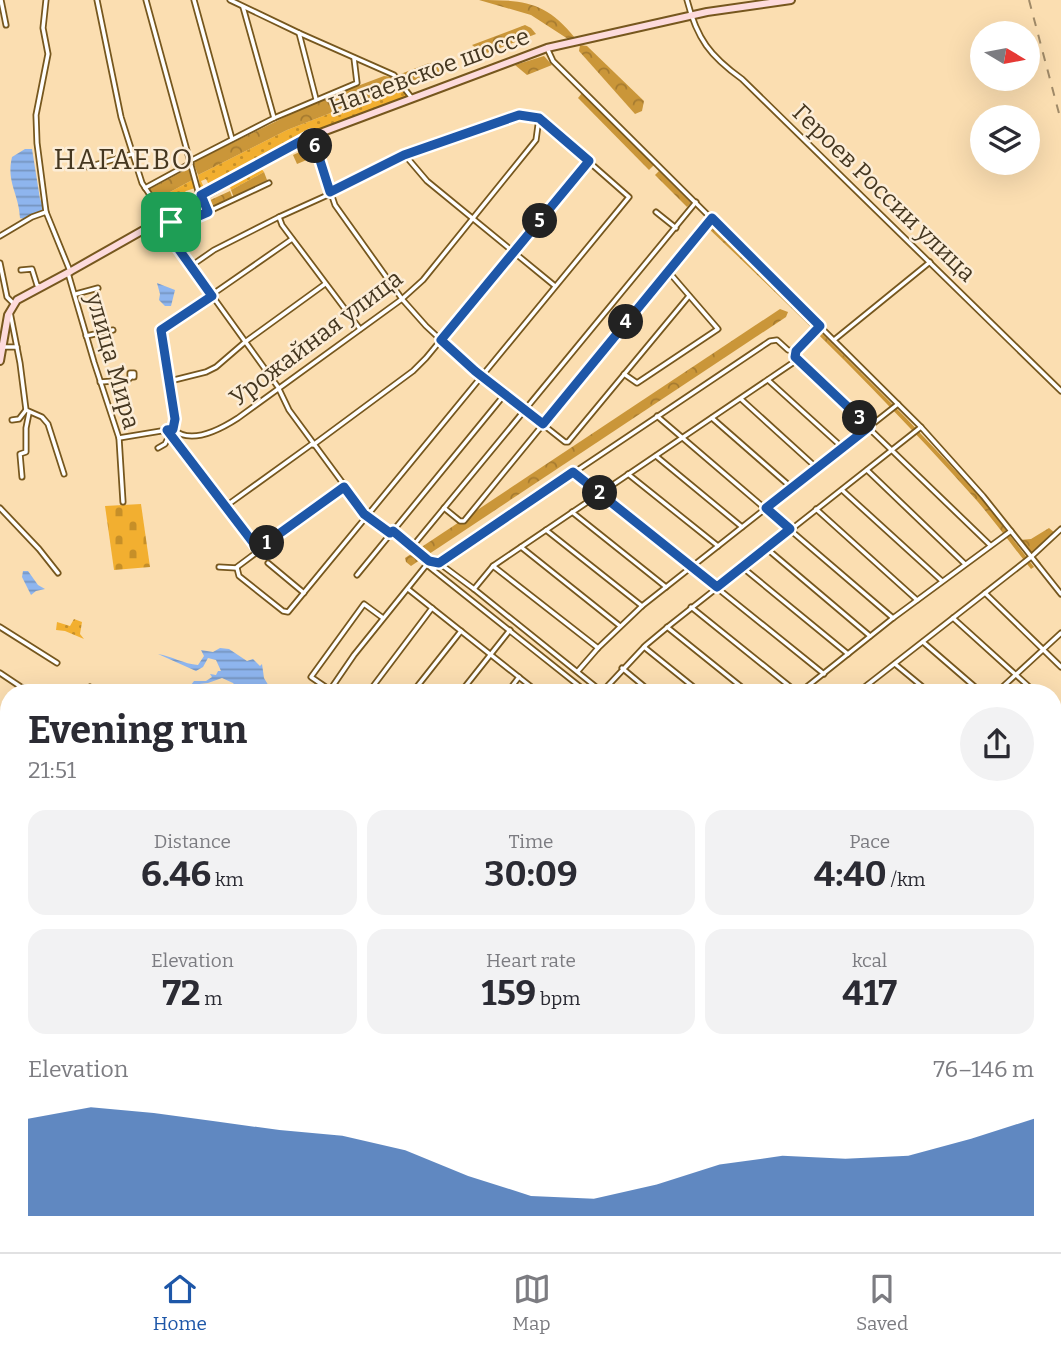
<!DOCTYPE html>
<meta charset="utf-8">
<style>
:root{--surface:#fff;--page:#f2f2f3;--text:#2b2b33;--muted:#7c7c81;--line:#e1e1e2;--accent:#1e57a8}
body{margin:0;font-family:Bitter,serif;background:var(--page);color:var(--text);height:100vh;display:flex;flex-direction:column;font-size:26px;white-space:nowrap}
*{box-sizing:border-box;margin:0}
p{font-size:23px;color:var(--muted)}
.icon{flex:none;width:38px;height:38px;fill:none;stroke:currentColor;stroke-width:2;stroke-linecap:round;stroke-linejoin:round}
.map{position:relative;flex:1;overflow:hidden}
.drawer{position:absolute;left:0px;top:684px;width:1062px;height:569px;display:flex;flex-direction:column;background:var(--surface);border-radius:28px 28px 0 0;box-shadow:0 7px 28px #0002}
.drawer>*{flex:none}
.needle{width:46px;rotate:100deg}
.buttons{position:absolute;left:970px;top:21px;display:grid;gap:14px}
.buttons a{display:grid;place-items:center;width:70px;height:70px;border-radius:50%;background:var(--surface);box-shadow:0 7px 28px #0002;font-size:35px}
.pin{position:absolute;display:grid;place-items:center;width:60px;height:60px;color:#fff;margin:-30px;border-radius:14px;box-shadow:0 4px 10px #0006}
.km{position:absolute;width:35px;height:35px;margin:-18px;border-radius:50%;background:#222;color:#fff;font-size:19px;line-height:35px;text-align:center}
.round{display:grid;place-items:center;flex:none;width:74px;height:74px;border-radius:37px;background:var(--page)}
.overview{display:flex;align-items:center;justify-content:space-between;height:119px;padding:0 28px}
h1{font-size:38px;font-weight:700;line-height:52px}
.figures{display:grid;grid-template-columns:repeat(3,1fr);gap:10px;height:119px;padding:7px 28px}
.figures div{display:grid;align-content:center;border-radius:18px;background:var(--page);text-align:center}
.figures b{font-size:35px;font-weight:700}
.figures small{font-size:19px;font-weight:400}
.figures p{font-size:19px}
.chart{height:196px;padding:14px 28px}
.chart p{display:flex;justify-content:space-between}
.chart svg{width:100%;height:126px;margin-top:7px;fill:var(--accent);opacity:.7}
.menu{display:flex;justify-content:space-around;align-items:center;height:98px;border-top:2px solid var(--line);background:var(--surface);font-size:19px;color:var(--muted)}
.menu a{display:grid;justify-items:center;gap:4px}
.menu .current{color:var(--accent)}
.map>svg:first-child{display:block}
</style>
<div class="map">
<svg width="1061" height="1252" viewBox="0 0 1061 1252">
<defs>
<pattern id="grass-dots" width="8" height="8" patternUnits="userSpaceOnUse" patternTransform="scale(1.75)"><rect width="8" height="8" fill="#f2af30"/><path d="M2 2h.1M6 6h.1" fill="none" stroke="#c68f28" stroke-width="1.8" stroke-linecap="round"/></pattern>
<pattern id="forest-crowns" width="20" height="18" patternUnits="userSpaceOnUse" patternTransform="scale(1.75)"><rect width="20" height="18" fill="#ca9639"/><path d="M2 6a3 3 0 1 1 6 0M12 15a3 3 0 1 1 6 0" fill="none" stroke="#a67b30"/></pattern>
<pattern id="cemetery-stones" width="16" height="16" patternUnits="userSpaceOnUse" patternTransform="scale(1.75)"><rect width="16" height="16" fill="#f2af30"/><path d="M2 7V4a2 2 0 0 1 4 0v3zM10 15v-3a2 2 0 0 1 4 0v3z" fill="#c68f28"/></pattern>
<pattern id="water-rules" width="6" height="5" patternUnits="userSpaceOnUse" patternTransform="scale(1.75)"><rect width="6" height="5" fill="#8eb5ee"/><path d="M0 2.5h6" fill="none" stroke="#7694c0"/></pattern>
</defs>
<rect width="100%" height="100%" fill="#fbdeb1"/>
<g fill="url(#grass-dots)">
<polygon points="400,86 407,96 308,133 210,187 206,179 201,181 205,190 201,192 198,175 287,130"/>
<polygon points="260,167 264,172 231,190 229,184"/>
<polygon points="194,179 195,188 186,191 180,197 182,203 164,213 152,194 159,198"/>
<polygon points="202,200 206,211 189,219 170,221 172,216"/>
<polygon points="74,619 82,622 80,634 84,639 65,631 56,630 57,622 70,626"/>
</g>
<g fill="url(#forest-crowns)">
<path d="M479 0C523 0 546 1 575 38L568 39 531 15Z"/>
<polygon points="525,25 531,28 536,34 484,54 472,45"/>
<polygon points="580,45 587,46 644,101 642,111 635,114 579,51"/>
<polygon points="544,56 552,65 527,75 515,65"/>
<polygon points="429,63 435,64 441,71 406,83 398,75"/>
<polygon points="384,76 393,77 400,86 287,130 198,175 194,164 196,161 315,102"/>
<polygon points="582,93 654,165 649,170 578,98"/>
<polygon points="313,146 316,156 297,164 293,155"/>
<polygon points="189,168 194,179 159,198 150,192 150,189"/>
<polygon points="659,171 691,203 687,207 655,175"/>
<polygon points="264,172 267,180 234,198 231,190"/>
<polygon points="230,191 233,199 209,209 206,202"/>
<path d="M712 223 906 418 984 501 1034 567 1031 569C1013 547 996 523 978 502 893 406 800 315 707 227Z"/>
<polygon points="780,309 788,312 786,317 411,566 406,562 405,558"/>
<polygon points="1049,528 1055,533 1034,550 1033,554 1041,563 1039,565 1020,540 1031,539"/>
</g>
<polygon fill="url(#cemetery-stones)" points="141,504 150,567 114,570 105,506"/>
<g fill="url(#water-rules)">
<path d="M25 149H32L40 199 43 205 42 210 24 219 20 218C19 194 6 182 12 157Z"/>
<polygon points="157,283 175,290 171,306 165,306 159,300 160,294"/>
<polygon points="23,571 28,571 38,585 45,589 36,591 31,595 22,577"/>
<path d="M220 648 229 649 247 661 253 659 260 666 262 664 264 678 273 693H241L233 683 222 678 208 683 191 685 194 681H206L212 677 210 674 216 675 218 671H221L216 660 208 658 203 667 196 671 158 654C171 656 184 664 198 665L204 656 201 650 213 652Z"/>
</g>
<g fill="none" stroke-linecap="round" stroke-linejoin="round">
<g stroke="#8eb5ee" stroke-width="2">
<polyline points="0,1199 9,1201"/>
<polyline points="66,1244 73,1252"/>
</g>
<defs>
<g id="street">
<polyline points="1,0 6,25"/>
<polyline points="46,0 43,28 48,54 36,115 37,143 46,212 70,271"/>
<polyline points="97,0 121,117 142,183 164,216 175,244 278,387 289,410 367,516"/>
<polyline points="146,0 198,191 208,212"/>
<polyline points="194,0 232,139"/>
<polyline points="230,0 299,33 394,75 411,97"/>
<path d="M687 0C697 39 710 56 742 79L1061 391"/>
<polyline points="243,7 274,118"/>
<polyline points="299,33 316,99"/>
<polyline points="547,48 553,61 921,427 983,496 1061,594"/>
<polyline points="312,137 335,205 402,299 426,326 469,366 565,442 568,442 689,296"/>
<polyline points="404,154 427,181 555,286"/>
<polyline points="190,161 274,118 357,83 354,58"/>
<polyline points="88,167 132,154"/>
<polyline points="145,188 191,163"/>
<polyline points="330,194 279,217 282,225 360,329"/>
<polyline points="656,212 676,228"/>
<polyline points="167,224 190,220 269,183"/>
<polyline points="0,236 32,217 46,212"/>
<polyline points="0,263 7,297 13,303"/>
<polyline points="191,266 214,250 279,217"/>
<polyline points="21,270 32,269 37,285 41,287"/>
<polyline points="68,273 94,362 119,438 123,502"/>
<polyline points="76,294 98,288"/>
<polyline points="10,312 20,363 26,410 42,417 48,424 64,474"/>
<polyline points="86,336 113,330"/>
<polyline points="834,340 930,262"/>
<polyline points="3,347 17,347"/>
<polyline points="795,357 990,545"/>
<polygon points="130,373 134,373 134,377 130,376"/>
<polyline points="624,374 637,383 718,329 668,271"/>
<polyline points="768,380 843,448"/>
<polyline points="170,381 206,372 216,367 245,342 325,284"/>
<polyline points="100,382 128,380 131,377"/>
<polyline points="741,399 817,468"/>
<polyline points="657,416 893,618"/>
<polyline points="712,418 792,488"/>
<polyline points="12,420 19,419 26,410"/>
<polyline points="173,429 175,419 161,330 292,239"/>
<polyline points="167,430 258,549"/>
<path d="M119 438 173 429C191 446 221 429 238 418L402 299 423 280 528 150 536 140 539 118"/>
<polyline points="313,445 413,371 426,358 589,161"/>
<polyline points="158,448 165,444 170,434"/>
<polyline points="656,456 742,527"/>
<polyline points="867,470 965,564"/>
<polyline points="573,472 824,674"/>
<polyline points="628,474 718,546"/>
<polyline points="22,477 20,454 26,452 26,428 29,413"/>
<polyline points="842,490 942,581"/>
<polyline points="226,506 312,444"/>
<polyline points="0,508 39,549 58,573"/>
<polyline points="444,508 460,521 464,521 712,218"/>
<polyline points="816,509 917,600"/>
<polyline points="572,512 666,587"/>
<polyline points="367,515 390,533"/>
<polyline points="546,530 642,606"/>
<polyline points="393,532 429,561 439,563 474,589 601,691"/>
<polyline points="412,547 696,202"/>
<polyline points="521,547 620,626"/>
<polyline points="766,548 870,636"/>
<polyline points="268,563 304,593"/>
<polyline points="427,565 588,693"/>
<polyline points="493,566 598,648"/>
<polyline points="219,567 237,568"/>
<polyline points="237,567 344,487"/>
<polyline points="742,567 848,654"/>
<polyline points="237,568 239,576 283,611 288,612 629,197 539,118 519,115 408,153 330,192"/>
<polyline points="434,570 439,563 770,341 777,340 788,350 795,351 820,326"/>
<polyline points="357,575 505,394"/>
<polyline points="408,589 539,693"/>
<polyline points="474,589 493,566 794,362 795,351"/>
<polyline points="985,593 1061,667"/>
<polyline points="691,607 798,693"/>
<polyline points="953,618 1036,693"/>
<polyline points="0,627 57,663"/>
<polyline points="667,627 749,693"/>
<polyline points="923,642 982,693"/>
<polyline points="644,647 701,693"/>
<polyline points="895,664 930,693"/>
<polyline points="622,668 652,693"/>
<polyline points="578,671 598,648 642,606 898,404"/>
<polyline points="0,673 30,693"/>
<polyline points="868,685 878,693"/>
<polyline points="90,687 98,693"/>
<polyline points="330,690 311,677 364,604 383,618"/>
<polyline points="602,692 646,645 670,625 921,427"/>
<polyline points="334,693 330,690 354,655 428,563"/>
<polyline points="368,693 432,608"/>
<polyline points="412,693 461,631"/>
<polyline points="460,693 510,630"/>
<polyline points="507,693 519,677"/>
<polyline points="799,693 893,618 1011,531"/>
<polyline points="857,693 1031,557 1061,529"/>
<polyline points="996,693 1061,633"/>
<polyline points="1054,708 1061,715"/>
<polyline points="0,748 9,753"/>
<polyline points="1054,754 1061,760"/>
<polyline points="1054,797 1061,803"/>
<polyline points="1054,840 1061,846"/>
<polyline points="0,869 9,876"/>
<polyline points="1,870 9,860"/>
<polyline points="1054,884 1061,890"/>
<polyline points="1054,929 1061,922"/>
<polyline points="0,952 9,960"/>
<polyline points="0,957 9,947"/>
<polyline points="1054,969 1061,975"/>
<polyline points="1054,1011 1061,1017"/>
<polyline points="1054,1056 1061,1062"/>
<polyline points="0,1068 9,1057"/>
<polyline points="0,1075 9,1064"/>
<polyline points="0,1141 9,1131"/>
<polyline points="352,1244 362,1252"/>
<polyline points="700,1244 709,1252"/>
<polyline points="129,1252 135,1244"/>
<polyline points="170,1252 176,1244"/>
<polyline points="212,1252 218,1244"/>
<polyline points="254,1252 261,1244"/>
<polyline points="295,1252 301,1244"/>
<polyline points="335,1252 342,1244"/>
<polyline points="377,1252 383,1244"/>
<polyline points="529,1252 536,1244"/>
<polyline points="574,1252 580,1244"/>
<polyline points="618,1252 624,1244"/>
<polyline points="661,1252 667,1244"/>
<polyline points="704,1252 709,1244"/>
<polyline points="744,1252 749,1244"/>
<polyline points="781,1252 786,1244"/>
<polyline points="821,1252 827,1244"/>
<polyline points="861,1252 867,1244"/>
<polyline points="902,1252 908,1244"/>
</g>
<polyline id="secondary" points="0,361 8,315 17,300 71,271 304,139 547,48 707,12 791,0"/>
</defs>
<use href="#street" stroke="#76571e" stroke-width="7"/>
<use href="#secondary" stroke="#76571e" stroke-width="10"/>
<use href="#street" stroke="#fff" stroke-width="3.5"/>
<use href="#secondary" stroke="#fddbdc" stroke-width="6"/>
<polyline stroke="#a08a68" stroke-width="2" stroke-dasharray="9 9" stroke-linecap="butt" points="1029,0 1061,121"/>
</g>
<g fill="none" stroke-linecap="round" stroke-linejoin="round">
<defs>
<polygon id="route" points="519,115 539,118 589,161 441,340 475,371 543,424 712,218 820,326 796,351 795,357 869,427 766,508 790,529 717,587 573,472 439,563 429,561 393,531 390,533 364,514 344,487 258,549 167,430 173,429 175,419 161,330 212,296 175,244 167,224 185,222 208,212 201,195 312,135 330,192 404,155"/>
</defs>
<use href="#route" stroke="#fff" stroke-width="14"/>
<use href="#route" stroke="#1e57a8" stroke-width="9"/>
</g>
<g text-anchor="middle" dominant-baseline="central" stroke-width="5" stroke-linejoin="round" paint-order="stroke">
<g font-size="24" fill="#453720" stroke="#fcedd7">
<text transform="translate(429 71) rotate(-20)">Нагаевское шоссе</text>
<text transform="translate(884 193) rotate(44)">Героев России улица</text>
<text transform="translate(316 338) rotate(-37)">Урожайная улица</text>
<text transform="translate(113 361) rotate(74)">улица Мира</text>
</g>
<g font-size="28" letter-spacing="2" fill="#453720" stroke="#fcedd7">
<text x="124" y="159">НАГАЕВО</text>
</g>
</g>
</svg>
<div class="buttons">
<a><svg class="needle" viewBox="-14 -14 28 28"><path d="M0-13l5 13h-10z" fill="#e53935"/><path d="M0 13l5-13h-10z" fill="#7c7c81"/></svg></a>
<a><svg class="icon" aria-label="layers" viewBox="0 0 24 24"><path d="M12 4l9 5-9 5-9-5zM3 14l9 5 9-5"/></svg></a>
</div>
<div class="pin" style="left:171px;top:222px;background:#1e9e55"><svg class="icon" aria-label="arrive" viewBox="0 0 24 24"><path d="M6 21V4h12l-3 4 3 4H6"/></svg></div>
<b class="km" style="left:267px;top:543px">1</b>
<b class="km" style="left:600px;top:493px">2</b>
<b class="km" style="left:860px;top:418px">3</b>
<b class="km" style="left:626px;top:322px">4</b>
<b class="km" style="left:540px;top:221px">5</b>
<b class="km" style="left:315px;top:146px">6</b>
<section class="drawer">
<div class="overview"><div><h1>Evening run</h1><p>21:51</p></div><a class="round"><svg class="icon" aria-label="share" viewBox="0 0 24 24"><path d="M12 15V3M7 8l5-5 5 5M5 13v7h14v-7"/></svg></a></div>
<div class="figures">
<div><p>Distance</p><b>6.46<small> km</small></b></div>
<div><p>Time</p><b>30:09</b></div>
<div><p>Pace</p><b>4:40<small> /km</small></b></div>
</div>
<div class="figures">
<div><p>Elevation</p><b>72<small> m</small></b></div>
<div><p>Heart rate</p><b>159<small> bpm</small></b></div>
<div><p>kcal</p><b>417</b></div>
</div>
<div class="chart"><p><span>Elevation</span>76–146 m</p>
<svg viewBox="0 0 160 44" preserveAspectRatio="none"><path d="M0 44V10L10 6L20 8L30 11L40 14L50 16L60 21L70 30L80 37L90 38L100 33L110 26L120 23L130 24L140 23L150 17L160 10V44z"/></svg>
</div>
</section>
</div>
<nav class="menu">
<a class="current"><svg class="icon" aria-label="home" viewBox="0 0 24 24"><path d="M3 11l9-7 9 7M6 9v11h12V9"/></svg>Home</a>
<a><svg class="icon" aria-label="map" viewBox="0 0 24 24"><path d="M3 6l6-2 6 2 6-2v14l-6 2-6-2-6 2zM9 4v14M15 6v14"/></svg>Map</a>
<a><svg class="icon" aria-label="saved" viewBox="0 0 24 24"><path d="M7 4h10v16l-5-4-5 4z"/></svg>Saved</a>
</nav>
